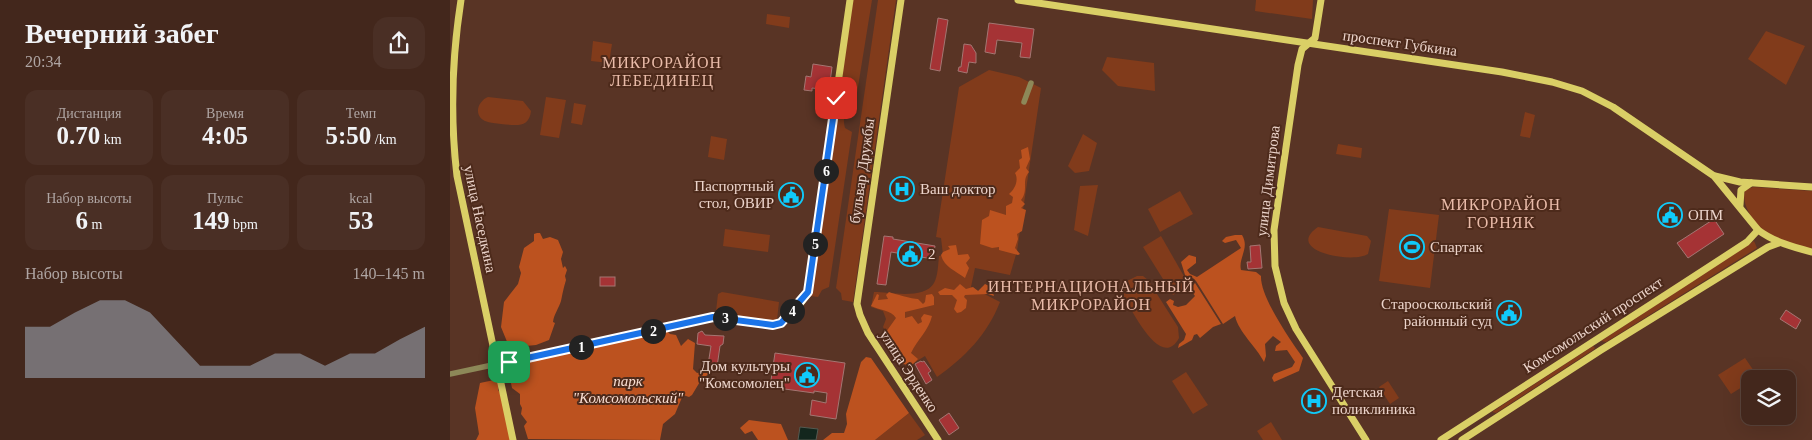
<!DOCTYPE html>
<html lang="ru">
<meta charset="utf-8">
<style>
:root{--surface:#43271c;--page:#4a2f25;--text:#f1f3f6;--muted:#afa5a3;--line:#5b443b;--accent:#8c9099}
body{margin:0;font-family:Georgia,serif;background:var(--page);color:var(--text);height:100vh;display:flex;flex-direction:column;font-size:19px;white-space:nowrap}
*{box-sizing:border-box;margin:0}
p{font-size:16px;color:var(--muted)}
.icon{flex:none;width:28px;height:28px;fill:none;stroke:currentColor;stroke-width:2;stroke-linecap:round;stroke-linejoin:round}
.map{position:relative;flex:1;overflow:hidden}
.details{display:flex;flex-direction:column;background:var(--surface);width:450px}
.details>*{flex:none}
.controls{position:absolute;left:1291px;top:370px;display:grid;gap:10px}
.controls a{display:grid;place-items:center;width:55px;height:55px;border-radius:10px;background:var(--surface);box-shadow:0 5px 20px #0002,0 0 0 1px var(--line);font-size:25px}
.pin{position:absolute;display:grid;place-items:center;width:42px;height:42px;color:#fff;margin:-21px;border-radius:10px;box-shadow:0 2px 8px #0006}
.km{position:absolute;width:25px;height:25px;margin:-12px;border-radius:50%;background:#222;color:#fff;font-size:14px;line-height:25px;text-align:center}
.round{display:grid;place-items:center;flex:none;width:52px;height:52px;border-radius:15px;background:var(--page)}
.headline{display:flex;align-items:center;justify-content:space-between;height:85px;padding:0 25px}
h1{font-size:28px;font-weight:800;line-height:38px}
.metrics{display:grid;grid-template-columns:repeat(3,1fr);gap:8px;height:85px;padding:5px 25px}
.metrics div{display:grid;align-content:center;border-radius:12px;background:var(--page);text-align:center}
.metrics b{font-size:25px;font-weight:800}
.metrics small{font-size:14px;font-weight:400}
.metrics p{font-size:14px}
.chart{height:140px;padding:10px 25px}
.chart p{display:flex;justify-content:space-between}
.chart svg{width:100%;height:90px;margin-top:5px;fill:var(--accent);opacity:.7}
main{display:flex;flex:1;min-height:0}
.map>svg:first-child{display:block}
</style>
<main>
<section class="details">
<div class="headline"><div><h1>Вечерний забег</h1><p>20:34</p></div><a class="round"><svg class="icon" aria-label="share" viewBox="0 0 24 24"><path d="M12 15V3M7 8l5-5 5 5M5 13v7h14v-7"/></svg></a></div>
<div class="metrics">
<div><p>Дистанция</p><b>0.70<small> km</small></b></div>
<div><p>Время</p><b>4:05</b></div>
<div><p>Темп</p><b>5:50<small> /km</small></b></div>
</div>
<div class="metrics">
<div><p>Набор высоты</p><b>6<small> m</small></b></div>
<div><p>Пульс</p><b>149<small> bpm</small></b></div>
<div><p>kcal</p><b>53</b></div>
</div>
<div class="chart"><p><span>Набор высоты</span>140–145 m</p>
<svg viewBox="0 0 160 44" preserveAspectRatio="none"><path d="M0 44V19L10 19L20 12L30 6L40 6L50 12L60 25L70 38L80 38L90 38L100 32L110 32L120 38L130 32L140 32L150 25L160 19V44z"/></svg>
</div>
</section>
<div class="map">
<svg width="1362" height="440" viewBox="0 0 1362 440">
<rect width="100%" height="100%" fill="#593425"/>
<g fill="#813b1b">
<path d="M403 0H422L407 93C407 97 406 103 404 106 399 115 391 112 395 128L402 132 379 287 372 290 368 297 360 296Z"/>
<polygon points="428,0 446,0 403,302 392,300 391,293 386,288"/>
<polygon points="806,0 863,0 862,19 805,11"/>
<polygon points="317,14 340,17 339,28 316,24"/>
<polygon points="1316,31 1355,46 1336,85 1298,59"/>
<polygon points="143,41 162,44 159,63 141,61"/>
<polygon points="657,57 704,63 705,91 668,86 652,70"/>
<path d="M539 70 569 77 591 88 567 251 560 275 525 268 521 287 550 302C537 335 515 357 487 377L475 356 457 367 433 327 436 319 433 311 421 307 424 292C440 292 474 300 484 283 488 276 488 265 489 256L493 255 491 238 486 237 509 87Z"/>
<path d="M38 97 73 101 81 111C79 129 65 125 51 124 46 123 40 123 35 121 23 115 28 101 38 97Z"/>
<polygon points="96,97 116,100 109,138 90,135"/>
<polygon points="124,103 136,105 132,125 121,123"/>
<polygon points="1075,112 1085,115 1080,138 1070,136"/>
<polygon points="633,134 647,143 639,171 625,173 618,166"/>
<polygon points="261,136 277,139 274,160 258,157"/>
<polygon points="888,144 912,148 911,158 886,154"/>
<polygon points="648,185 638,236 624,230 630,186"/>
<path d="M1303 187 1362 191V249C1349 246 1332 242 1320 236 1307 229 1290 205 1295 190Z"/>
<polygon points="730,191 743,214 710,232 698,209"/>
<polygon points="939,209 989,215 980,288 929,281"/>
<path d="M868 227 917 236 921 241 918 254C903 264 833 251 868 227Z"/>
<polygon points="275,229 320,235 318,252 273,246"/>
<polygon points="711,236 739,285 723,295 693,247"/>
<polygon points="1304,241 1307,248 1156,342 1151,341"/>
<path d="M687 276H693L698 280 728 327 729 338C711 371 683 311 674 298L673 292 677 281Z"/>
<polygon points="272,292 329,302 327,320 325,322 267,314 266,311 268,294"/>
<polygon points="1143,346 1145,348 1143,350 1046,413 1042,412"/>
<polygon points="1295,358 1308,377 1300,379 1300,382 1281,394 1268,375"/>
<polygon points="736,372 758,405 743,414 722,381"/>
<polygon points="938,381 949,398 940,404 929,387"/>
<polygon points="459,413 475,435 467,440 425,440"/>
<polygon points="821,422 832,440 813,440 807,431"/>
</g>
<g fill="#bc521f">
<path d="M578 147 580 159 576 168 579 172C571 181 579 190 571 200L575 204 571 208 576 210 572 231 567 234 568 239 565 248 570 254 568 255 549 250V247L542 248 530 244 532 220 539 216 540 210 556 215V206L562 203 563 197 559 194C565 189 569 180 565 173L570 168 569 160 572 158 571 150Z"/>
<path d="M87 233H90L93 239 100 237 108 240 113 252 111 259 113 268 115 266 117 270 115 276 116 280C113 290 113 292 111 301 109 308 104 314 103 322L105 323 99 340 86 345 76 346 73 351H63L60 349 51 327 54 302 68 284 71 273 69 267 74 248 84 241V234Z"/>
<path d="M785 235H792C800 248 788 258 791 270L806 272 811 276C810 297 841 341 853 358L849 371 824 382 822 378 824 374 842 367 845 362 837 350 825 351 826 346 831 342 823 336 815 344 816 356 814 362C806 346 789 333 785 316L773 324 746 281 743 278H736L731 262 739 255 746 257V263L737 270 740 274 747 277 791 248 786 240 775 243 772 241 776 237Z"/>
<path d="M506 245 508 255 518 254 520 258 516 263 519 268 515 278C506 271 494 267 491 255L493 252 500 249 498 246Z"/>
<polygon points="745,283 771,324 763,327 750,338 747,334 744,335 742,340 728,348 729,344 734,340 736,334 716,302 720,299 724,301 723,305 728,307 736,305 745,296 740,289"/>
<polygon points="510,284 516,289 523,287 528,291 535,284 541,287 544,296 538,294 515,295 514,297 517,300 516,308 511,312 507,313 504,309 507,300 502,295 490,295 488,292 495,288 504,290"/>
<path d="M439 292C445 294 462 299 468 299L473 304 475 302 476 295 482 294 484 297V305L455 312V318L462 316 468 324 472 322 471 318 474 314 482 316C479 330 467 340 461 353L468 359 462 365 452 364 436 338V332L446 318C441 310 429 310 421 306L427 294 429 295 428 300 438 299 436 295Z"/>
<path d="M214 328 220 334 226 335 231 346 238 339 245 343 243 369 247 373 256 371 261 372 251 380 242 395 239 397 233 395 225 414 213 424 210 440 78 439 74 426 77 422 71 414 72 408 70 404V394L62 388 58 369 72 366 80 358 85 360 95 356H106C110 350 117 351 124 352L128 348 136 349 142 343C152 348 161 343 171 337L184 338 193 335 195 337 198 335H205L206 332Z"/>
<polygon points="416,357 421,358 459,413 425,440 373,440 382,433 394,433 397,424 396,414 411,362"/>
<polygon points="44,380 50,382 48,390 51,394 60,440 26,440 29,434 25,408 30,383"/>
<polygon points="299,420 331,424 338,440 308,440 302,431 295,434 290,428"/>
</g>
<polygon fill="#13261d" stroke="#545a51" points="350,427 368,429 366,440 348,440"/>
<g fill="#a53335" stroke="#a47672">
<polygon points="488,18 498,20 490,71 480,69"/>
<polygon points="539,23 584,29 580,58 570,57 572,43 547,40 545,54 535,52"/>
<polygon points="514,44 521,45 526,53 526,63 519,62 517,73 508,71 509,67 511,67"/>
<polygon points="363,64 382,67 379,90 362,88 362,91 354,90 356,76 361,77"/>
<polygon points="1264,219 1274,234 1238,258 1227,243"/>
<polygon points="434,236 443,237 443,239 485,246 483,259 441,252 436,285 427,284"/>
<polygon points="810,245 812,268 798,269 797,262 801,262 800,246"/>
<rect x="150" y="277" width="15" height="9"/>
<polygon points="1336,310 1351,320 1346,329 1330,319"/>
<polygon points="252,331 255,335 274,336 273,344 270,346 267,367 258,365 261,346 247,344 248,333"/>
<polygon points="325,353 395,363 386,419 360,415 362,400 376,403 377,393 364,391 364,393 320,387"/>
<polygon points="471,361 472,362 474,361 481,371 478,373 482,380 476,384 465,364"/>
<polygon points="499,413 509,428 499,435 489,420"/>
</g>
<g fill="none" stroke-linecap="round" stroke-linejoin="round">
<g stroke="#8d8858" stroke-width="5.5">
<polyline points="574,102 581,83"/>
<polyline points="0,374 47,364"/>
</g>
<g stroke="#dacf66" stroke-width="7">
<path d="M11 0C2 58 0 118 7 176L63 440"/>
<polyline points="451,0 407,304 410,315 418,333 488,440"/>
<path d="M568 0 1052 72 1102 82 1132 91 1163 107 1264 176 1308 230C1324 242 1343 247 1362 252"/>
<polyline points="871,0 865,38 852,49 848,65 824,230 825,266 834,303 846,329 916,440"/>
<polyline points="1265,176 1290,182 1362,187"/>
<polyline points="1290,205 1291,190 1301,183"/>
<path d="M47 364 263 317 323 325C333 325 354 301 358 292L400 0"/>
<polyline points="991,440 1234,283 1297,242 1308,230"/>
<polyline points="1012,440 1151,350 1318,247 1329,243"/>
</g>
</g>
<g fill="none" stroke-linecap="round" stroke-linejoin="round">
<defs>
<polyline id="route" points="59,362 263,317 323,325 331,323 358,292 386,98"/>
</defs>
<use href="#route" stroke="#fff" stroke-width="10"/>
<use href="#route" stroke="#1a73e8" stroke-width="6"/>
</g>
<defs>
<symbol id="hospital-ring" viewBox="-11 -11 22 22"><circle r="9.5" fill="#4d2a1b" stroke="#10cafa" stroke-width="1.5"/><path d="M-5-5h3v3.5h4V-5h3V5h-3V1.5h-4V5h-3Z" fill="#10cafa"/></symbol>
<symbol id="civic-ring" viewBox="-11 -11 22 22"><circle r="9.5" fill="#4d2a1b" stroke="#10cafa" stroke-width="1.5"/><path d="M-.6-6.5H3V-4.5H.6V-3L4-1V1h2V6H-6V1h2V-1L-.6-3ZM-1.2 2.5V6h2.4V2.5Z" fill="#10cafa"/></symbol>
<symbol id="stadium-ring" viewBox="-11 -11 22 22"><circle r="9.5" fill="#4d2a1b" stroke="#10cafa" stroke-width="1.5"/><path d="M0-5a6.5 5 0 1 0 0 10a6.5 5 0 1 0 0-10ZM-3.5-1.8h7v3.6h-7Z" fill="#10cafa"/></symbol>
</defs>
<g fill-rule="evenodd">
<use href="#hospital-ring" x="438" y="175" width="28" height="28"/>
<use href="#civic-ring" x="327" y="181" width="28" height="28"/>
<use href="#civic-ring" x="1206" y="201" width="28" height="28"/>
<use href="#stadium-ring" x="948" y="233" width="28" height="28"/>
<use href="#civic-ring" x="446" y="240" width="28" height="28"/>
<use href="#civic-ring" x="1045" y="299" width="28" height="28"/>
<use href="#civic-ring" x="343" y="361" width="28" height="28"/>
<use href="#hospital-ring" x="850" y="387" width="28" height="28"/>
</g>
<g text-anchor="middle" dominant-baseline="central" stroke-width="4" stroke-linejoin="round" paint-order="stroke">
<g font-size="15" fill="#ecd4cb" stroke="#4d2a1b">
<text transform="translate(950 43) rotate(8)">проспект Губкина</text>
<text transform="translate(412 171) rotate(-82)">бульвар Дружбы</text>
<text transform="translate(818 181) rotate(-83)">улица Димитрова</text>
<text transform="translate(30 219) rotate(78)">улица Наседкина</text>
<text transform="translate(1143 325) rotate(-33)">Комсомольский проспект</text>
<text transform="translate(459 371) rotate(57)">улица Эрденко</text>
</g>
<g font-size="15" fill="#ecd4cb" stroke="#4d2a1b" text-anchor="start">
<text x="324" y="186" text-anchor="end">Паспортный<tspan x="324" dy="17">стол, ОВИР</tspan></text>
<text x="470" y="189">Ваш доктор</text>
<text x="1238" y="215">ОПМ</text>
<text x="980" y="247">Спартак</text>
<text x="478" y="254">2</text>
<text x="1042" y="304" text-anchor="end">Старооскольский<tspan x="1042" dy="17">районный суд</tspan></text>
<text x="340" y="366" text-anchor="end">Дом культуры<tspan x="340" dy="17">"Комсомолец"</tspan></text>
<text x="882" y="392">Детская<tspan x="882" dy="17">поликлиника</tspan></text>
</g>
<g font-size="15" font-style="italic" fill="#f9ddd1" stroke="#4d2a1b">
<text x="178" y="381">парк<tspan x="178" dy="17">"Комсомольский"</tspan></text>
</g>
<g font-size="16" letter-spacing="1" fill="#e9bba9" stroke="#4d2a1b">
<text x="212" y="62">МИКРОРАЙОН<tspan x="212" dy="18">ЛЕБЕДИНЕЦ</tspan></text>
<text x="1051" y="204">МИКРОРАЙОН<tspan x="1051" dy="18">ГОРНЯК</tspan></text>
<text x="641" y="286">ИНТЕРНАЦИОНАЛЬНЫЙ<tspan x="641" dy="18">МИКРОРАЙОН</tspan></text>
</g>
</g>
</svg>
<div class="controls">
<a><svg class="icon" aria-label="layers" viewBox="0 0 24 24"><path d="M12 4l9 5-9 5-9-5zM3 14l9 5 9-5"/></svg></a>
</div>
<div class="pin" style="left:59px;top:362px;background:#1e9e55"><svg class="icon" aria-label="arrive" viewBox="0 0 24 24"><path d="M6 21V4h12l-3 4 3 4H6"/></svg></div>
<div class="pin" style="left:386px;top:98px;background:#d93025"><svg class="icon" aria-label="check" viewBox="0 0 24 24"><path d="M5 12l5 5 9-10"/></svg></div>
<b class="km" style="left:131px;top:347px">1</b>
<b class="km" style="left:203px;top:331px">2</b>
<b class="km" style="left:275px;top:318px">3</b>
<b class="km" style="left:342px;top:311px">4</b>
<b class="km" style="left:365px;top:244px">5</b>
<b class="km" style="left:376px;top:171px">6</b>
</div>
</main>
